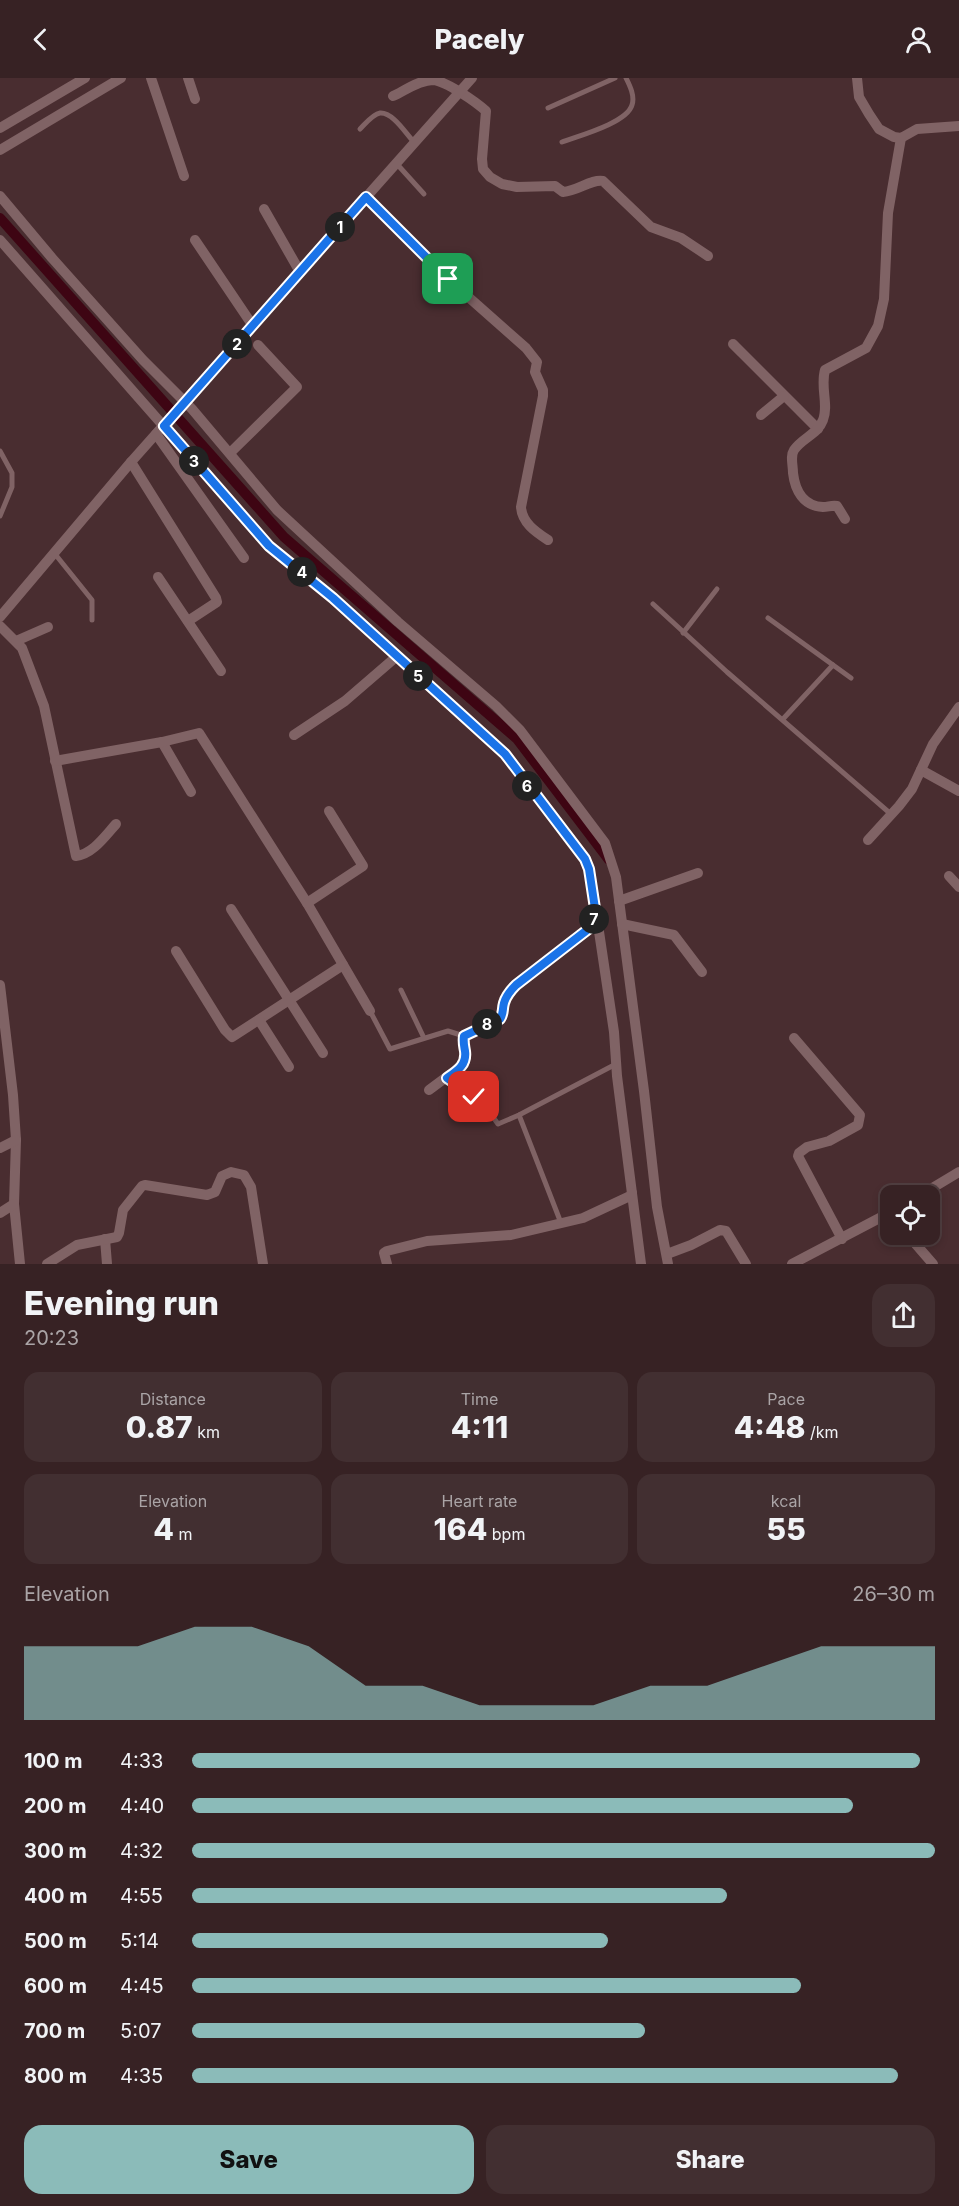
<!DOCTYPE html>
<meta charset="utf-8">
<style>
:root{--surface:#372224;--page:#422f31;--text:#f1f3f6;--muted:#aaa4a6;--line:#513f41;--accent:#8bbbb9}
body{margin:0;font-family:Inter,sans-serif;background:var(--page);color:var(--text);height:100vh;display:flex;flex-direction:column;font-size:22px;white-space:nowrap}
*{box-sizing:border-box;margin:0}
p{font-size:20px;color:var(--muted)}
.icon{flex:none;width:33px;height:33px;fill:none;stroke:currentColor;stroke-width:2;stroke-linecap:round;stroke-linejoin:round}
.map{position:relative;height:1186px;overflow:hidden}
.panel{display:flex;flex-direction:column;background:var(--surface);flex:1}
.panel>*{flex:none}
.tools{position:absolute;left:880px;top:1107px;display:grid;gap:12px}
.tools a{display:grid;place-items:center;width:60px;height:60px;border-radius:12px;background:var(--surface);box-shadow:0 3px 9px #0003,0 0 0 2px var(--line);font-size:30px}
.pin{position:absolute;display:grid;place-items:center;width:51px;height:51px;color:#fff;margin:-26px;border-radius:12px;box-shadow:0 3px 9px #0006}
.km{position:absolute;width:30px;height:30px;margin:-15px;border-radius:50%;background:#222;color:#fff;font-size:16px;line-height:30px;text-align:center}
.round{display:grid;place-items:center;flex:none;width:63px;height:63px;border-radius:18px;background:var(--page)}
.summary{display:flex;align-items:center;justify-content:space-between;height:102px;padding:0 24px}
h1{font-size:33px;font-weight:800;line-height:45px}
.stats{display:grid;grid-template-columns:repeat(3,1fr);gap:9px;height:102px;padding:6px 24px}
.stats div{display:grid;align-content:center;border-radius:15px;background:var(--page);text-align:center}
.stats b{font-size:30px;font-weight:800}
.stats small{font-size:16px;font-weight:400}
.stats p{font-size:16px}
.chart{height:168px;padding:12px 24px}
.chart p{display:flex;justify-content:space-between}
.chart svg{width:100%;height:108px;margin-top:6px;fill:var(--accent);opacity:.7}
.primary-button{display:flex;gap:12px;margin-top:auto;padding:12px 24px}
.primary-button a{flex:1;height:69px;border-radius:18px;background:var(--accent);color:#111;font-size:24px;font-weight:800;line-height:69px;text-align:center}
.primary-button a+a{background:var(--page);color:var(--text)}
ul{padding:0 24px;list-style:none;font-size:20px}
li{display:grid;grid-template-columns:96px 72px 1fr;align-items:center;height:45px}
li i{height:15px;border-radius:8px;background:var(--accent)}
header{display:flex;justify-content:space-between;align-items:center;height:78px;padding:0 24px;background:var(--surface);font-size:27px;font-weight:800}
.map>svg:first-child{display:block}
</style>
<header><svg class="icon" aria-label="back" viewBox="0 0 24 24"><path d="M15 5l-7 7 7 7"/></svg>Pacely<svg class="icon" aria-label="person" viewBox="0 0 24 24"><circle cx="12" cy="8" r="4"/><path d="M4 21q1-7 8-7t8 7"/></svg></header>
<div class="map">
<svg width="959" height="1186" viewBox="0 0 959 1186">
<rect width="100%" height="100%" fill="#492d30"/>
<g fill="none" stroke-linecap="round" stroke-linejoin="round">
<polyline stroke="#3e0513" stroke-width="10" points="0,140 284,459 517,661 609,782"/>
<g stroke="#806365" stroke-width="5">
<polyline points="548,30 615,0"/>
<path d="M360 51C365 46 373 36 380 35 393 34 406 56 414 64"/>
<path d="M562 64C578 58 627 45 632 27 635 18 630 8 626 0"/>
<polyline points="396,85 424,116"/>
<polyline points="0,373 12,395 12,409 0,438"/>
<polyline points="55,476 92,522 92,542"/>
<polyline points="653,526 727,594 892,737"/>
<polyline points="768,540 851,600"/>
<polyline points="683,555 717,511"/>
<polyline points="783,641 833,587"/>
<polyline points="401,912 424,960"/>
<polyline points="370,933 390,971 448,953 464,958"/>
<polyline points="447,1000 483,1025 498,1046 519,1037 616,986"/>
<polyline points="519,1037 561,1145"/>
</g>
<g stroke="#806365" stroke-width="10">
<polyline points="151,0 184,98"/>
<polyline points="188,0 195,21"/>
<polyline points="857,0 859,19 869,36 879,51 894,59 901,60 917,51 959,48"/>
<path d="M393 18C404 13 419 2 433 2 446 3 476 24 486 33L482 81 483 91 490 99 502 106 517 109 555 108 563 114C578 113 591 101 603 103L651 149 681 160 708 178"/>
<polyline points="0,50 85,0"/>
<polyline points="0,72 121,0"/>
<polyline points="0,118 52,180 143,282 192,331 277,432 398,544 496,628 520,652 605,765 616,799 644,1013 657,1129 668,1186"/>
<path d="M366 119 448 201 526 270 537 284 535 294 543 312V318L521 429C522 445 536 454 548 462"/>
<polyline points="264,131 300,194"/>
<polyline points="0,162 269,468 333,520 505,676 585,781 591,800 614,954 617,998 641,1186"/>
<polyline points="195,162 253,248"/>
<polyline points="733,266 818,351"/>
<polyline points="761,337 784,318"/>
<polyline points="156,356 244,480"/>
<polyline points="230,375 297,309 258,267"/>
<polyline points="131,384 216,520 217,524 188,543"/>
<path d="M845 441 837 428C832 427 828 429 823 429 803 428 795 412 793 395 793 387 790 378 794 372 802 360 818 356 823 342 829 327 820 309 825 292L866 270 878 248 884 221 888 135 901 60"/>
<polyline points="158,499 221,593"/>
<polyline points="0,539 131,384 472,0"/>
<path d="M0 548 22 570 44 628 76 778C93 776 105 758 116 746"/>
<polyline points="16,563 48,549"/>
<polyline points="294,657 345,623 396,579"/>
<polyline points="162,664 191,714"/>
<polyline points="55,683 162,664 199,655 307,825 370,933"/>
<polyline points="921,692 959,713"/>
<polyline points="868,762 899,728 912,711 933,666 959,629"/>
<polyline points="949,798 959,809"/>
<polyline points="619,823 698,795"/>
<polyline points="307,825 363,788 329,733"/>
<polyline points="231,831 323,975"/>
<polyline points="622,846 674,857 702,894"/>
<polyline points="176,873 225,952 232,959 343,887"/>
<polyline points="0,907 13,1017 16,1062 14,1126 20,1186"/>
<polyline points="259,942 289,989"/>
<polyline points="794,960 860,1037 858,1047 829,1063 807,1069 799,1075 798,1078 842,1161"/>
<path d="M429 1012 464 986C466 976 461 965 466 957L500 941 503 936 504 925 508 916 516 907 591 849 596 837"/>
<polyline points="0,1070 16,1062"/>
<polyline points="919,1118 959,1094"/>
<polyline points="0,1135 14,1126"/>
<polyline points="907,1156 933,1186"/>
<polyline points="105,1161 107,1186"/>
<polyline points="667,1176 691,1167 720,1152 726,1153 746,1186"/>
<polyline points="47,1186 77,1167 117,1159 119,1155 123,1132 142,1108 145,1107 207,1117 215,1114 222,1098 231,1094 244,1097 251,1109 263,1186"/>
<polyline points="387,1186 384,1175 387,1173 427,1163 511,1157 583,1140 630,1118 632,1115"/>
<polyline points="792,1186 891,1134"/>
</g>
</g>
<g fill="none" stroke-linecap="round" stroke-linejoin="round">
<defs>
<path id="route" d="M448 201 366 119 164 348 269 468 333 520 505 676 585 781 589 791 596 837 591 849 516 907C511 912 506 918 504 925 502 932 504 935 500 941L464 958C463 964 464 967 465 973 467 987 457 993 447 1000L474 1019"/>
</defs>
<use href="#route" stroke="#fff" stroke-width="12"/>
<use href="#route" stroke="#1a73e8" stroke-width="8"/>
</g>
</svg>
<div class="tools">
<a><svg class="icon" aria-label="locate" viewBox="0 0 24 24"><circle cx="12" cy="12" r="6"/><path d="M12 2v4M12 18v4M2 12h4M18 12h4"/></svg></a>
</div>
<div class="pin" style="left:448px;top:201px;background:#1e9e55"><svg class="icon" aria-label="arrive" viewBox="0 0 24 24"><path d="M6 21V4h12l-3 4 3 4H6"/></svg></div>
<div class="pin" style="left:474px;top:1019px;background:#d93025"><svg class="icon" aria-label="check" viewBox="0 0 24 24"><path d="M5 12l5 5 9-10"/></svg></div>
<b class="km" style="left:340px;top:149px">1</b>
<b class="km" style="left:237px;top:266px">2</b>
<b class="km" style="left:194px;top:383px">3</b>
<b class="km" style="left:302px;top:494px">4</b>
<b class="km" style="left:418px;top:598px">5</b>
<b class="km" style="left:527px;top:708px">6</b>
<b class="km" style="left:594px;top:841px">7</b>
<b class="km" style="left:487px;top:946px">8</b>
</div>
<section class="panel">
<div class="summary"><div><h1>Evening run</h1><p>20:23</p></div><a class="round"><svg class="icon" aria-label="share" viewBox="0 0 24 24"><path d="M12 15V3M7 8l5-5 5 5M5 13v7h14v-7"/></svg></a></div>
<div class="stats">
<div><p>Distance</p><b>0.87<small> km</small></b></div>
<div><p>Time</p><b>4:11</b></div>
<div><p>Pace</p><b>4:48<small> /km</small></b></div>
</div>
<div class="stats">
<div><p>Elevation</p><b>4<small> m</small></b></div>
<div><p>Heart rate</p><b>164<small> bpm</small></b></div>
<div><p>kcal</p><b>55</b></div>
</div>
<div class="chart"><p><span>Elevation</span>26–30 m</p>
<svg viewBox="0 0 160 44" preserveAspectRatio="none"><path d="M0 44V14L10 14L20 14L30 6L40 6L50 14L60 30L70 30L80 38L90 38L100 38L110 30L120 30L130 22L140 14L150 14L160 14V44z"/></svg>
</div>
<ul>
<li><b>100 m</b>4:33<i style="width:98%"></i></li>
<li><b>200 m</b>4:40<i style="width:89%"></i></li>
<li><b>300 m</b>4:32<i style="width:100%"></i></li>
<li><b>400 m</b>4:55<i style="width:72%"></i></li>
<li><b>500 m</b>5:14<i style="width:56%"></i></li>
<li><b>600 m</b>4:45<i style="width:82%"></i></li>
<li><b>700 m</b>5:07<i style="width:61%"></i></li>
<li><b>800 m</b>4:35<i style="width:95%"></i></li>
</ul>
<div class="primary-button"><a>Save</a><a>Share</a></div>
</section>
